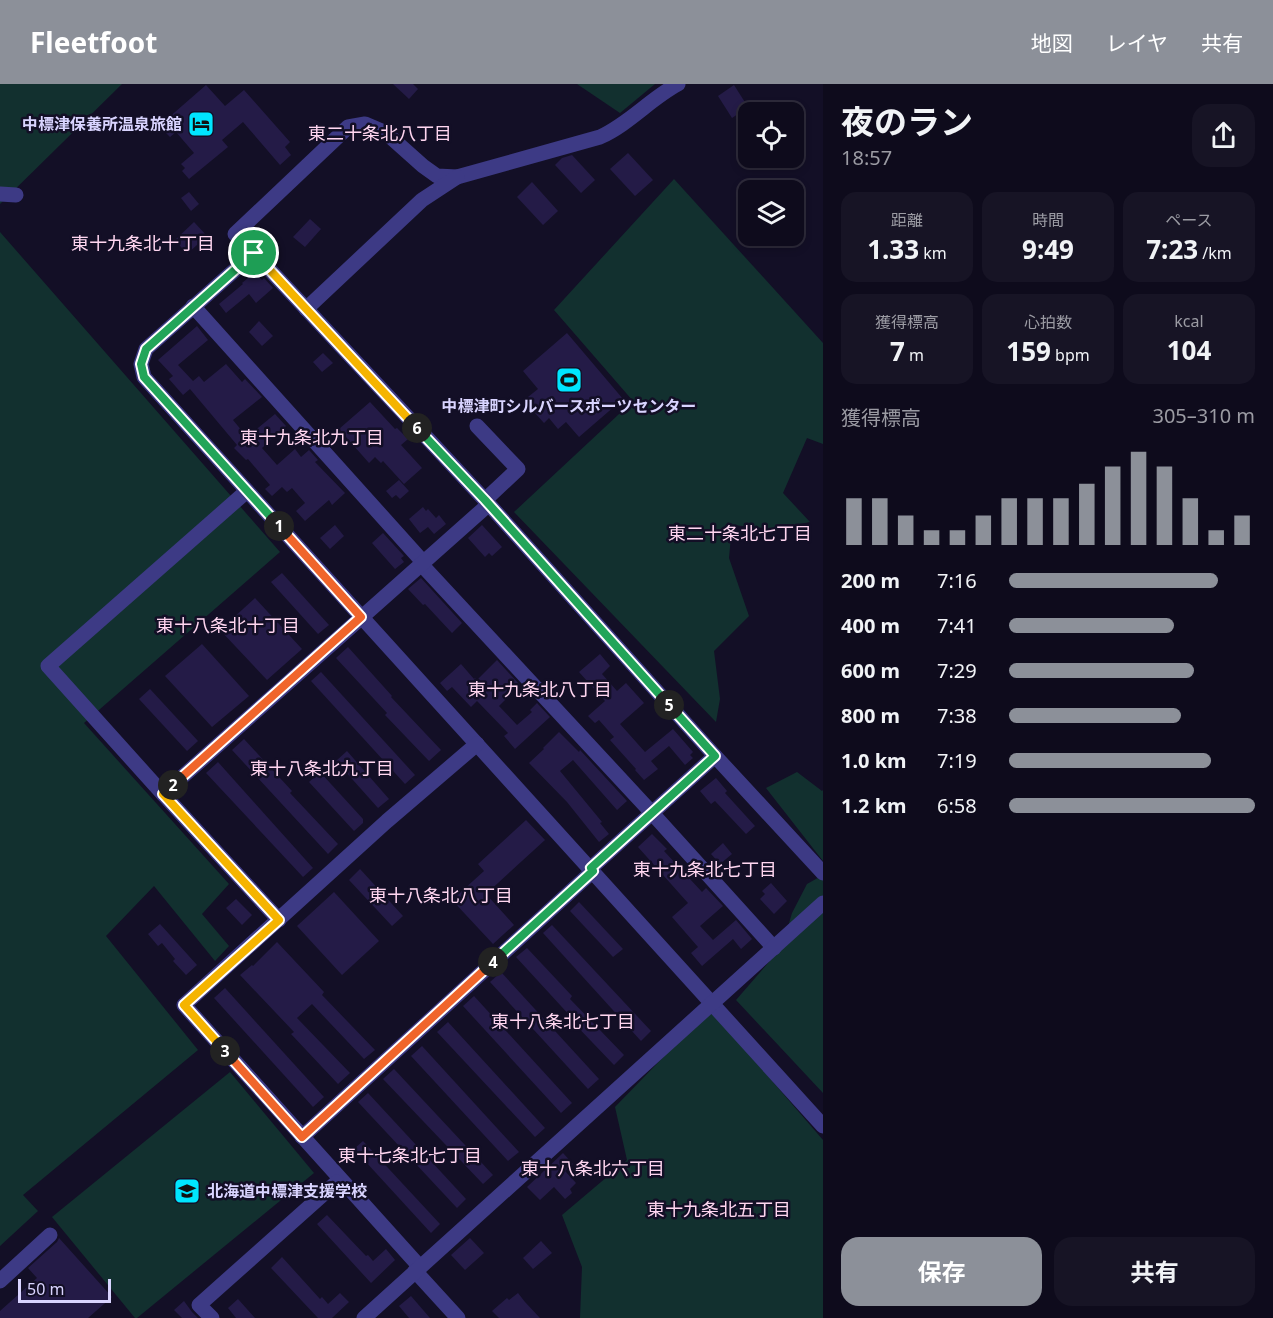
<!DOCTYPE html>
<html lang="ja">
<meta charset="utf-8">
<style>
:root{--surface:#0e0b1c;--page:#171425;--text:#f1f3f6;--muted:#9b9ba3;--line:#2e2b3b;--accent:#8c9099}
body{margin:0;font-family:"Noto Sans","Noto Sans JP",sans-serif;background:var(--page);color:var(--text);height:100vh;display:flex;flex-direction:column;font-size:22px;white-space:nowrap}
*{box-sizing:border-box;margin:0}
p{font-size:20px;color:var(--muted)}
.icon{flex:none;width:33px;height:33px;fill:none;stroke:currentColor;stroke-width:2;stroke-linecap:round;stroke-linejoin:round}
.map{position:relative;flex:1;overflow:hidden}
.drawer{display:flex;flex-direction:column;background:var(--surface);width:450px}
.drawer>*{flex:none}
.controls{position:absolute;left:738px;top:18px;display:grid;gap:12px}
.controls a{display:grid;place-items:center;width:66px;height:66px;border-radius:12px;background:var(--surface);box-shadow:0 3px 9px #0003,0 0 0 2px var(--line);font-size:30px}
.scale{position:absolute;left:18px;bottom:15px;width:93px;box-sizing:border-box;padding-left:6px;border:3px solid #d9d4ff;border-top:0;font-size:16px;line-height:21px;white-space:nowrap;color:#d9d4ff;-webkit-text-stroke:4px #130f26;paint-order:stroke}
.pin{position:absolute;display:grid;place-items:center;width:51px;height:51px;color:#fff;margin:-26px;border:3px solid #fff;border-radius:50%;box-shadow:0 2px 6px #0007}
.km{position:absolute;width:30px;height:30px;margin:-15px;border-radius:50%;background:#222;color:#fff;font-size:16px;line-height:30px;text-align:center}
.round{display:grid;place-items:center;flex:none;width:63px;height:63px;border-radius:18px;background:var(--page)}
.summary{display:flex;align-items:center;justify-content:space-between;height:102px;padding:0 18px}
h1{font-size:33px;font-weight:700;line-height:45px}
.figures{display:grid;grid-template-columns:repeat(3,1fr);gap:9px;height:102px;padding:6px 18px}
.figures div{display:grid;align-content:center;border-radius:15px;background:var(--page);text-align:center}
.figures b{font-size:26px;font-weight:700}
.figures small{font-size:16px;font-weight:400}
.figures p{font-size:16px}
.chart{height:168px;padding:12px 18px}
.chart p{display:flex;justify-content:space-between}
.chart svg{width:100%;height:108px;margin-top:6px;stroke:var(--accent);stroke-width:6}
.button{display:flex;gap:12px;margin-top:auto;padding:12px 18px}
.button a{flex:1;height:69px;border-radius:18px;background:var(--accent);color:#fff;font-size:24px;font-weight:700;line-height:69px;text-align:center}
.button a+a{background:var(--page);color:var(--text)}
ul{padding:0 18px;list-style:none;font-size:20px}
li{display:grid;grid-template-columns:96px 72px 1fr;align-items:center;height:45px}
li i{height:15px;border-radius:8px;background:var(--accent)}
header{display:flex;align-items:center;gap:36px;box-sizing:border-box;height:84px;padding:0 30px;background:var(--accent);color:#fff}
header strong{font-size:28px}
nav{display:flex;gap:33px;margin-inline-start:auto;font-size:21px}
main{display:flex;flex:1;min-height:0}
.map>svg:first-child{display:block}
</style>
<header>
<strong>Fleetfoot</strong>
<nav><a>地図</a><a>レイヤ</a><a>共有</a></nav>
</header>
<main>
<div class="map">
<svg width="823" height="1234" viewBox="0 0 823 1234">
<rect width="100%" height="100%" fill="#130f26"/>
<g fill="#12302f">
<polygon points="0,0 122,0 0,120"/>
<polygon points="577,0 655,0 620,29"/>
<polygon points="674,95 823,259 823,360 807,354 783,409 810,438 776,445 732,441 729,474 749,532 714,567 720,615 716,638 514,428 633,317 554,226"/>
<polygon points="0,148 280,468 84,639 229,800 202,830 229,862 215,877 154,802 106,852 198,966 23,1111 38,1127 0,1162"/>
<polygon points="797,688 822,707 823,706 823,777 766,704"/>
<polygon points="823,791 823,1009 736,916 782,863 792,829 807,800"/>
<polygon points="710,925 823,1056 823,1234 580,1234 582,1183 562,1131 627,1076 615,1023"/>
<polygon points="230,988 314,1089 137,1234 135,1234 52,1133"/>
</g>
<g fill="#241b47">
<polygon points="393,0 413,0 418,5 409,15"/>
<polygon points="206,1 225,22 244,6 290,58 285,63 291,71 280,81 243,38 222,56 228,63 189,95 182,87 185,84 181,80 194,69 176,48 170,53 159,42"/>
<polygon points="734,1 748,23 732,34 718,12"/>
<polygon points="628,69 653,96 635,112 610,85"/>
<polygon points="572,71 595,96 581,109 555,81 562,74"/>
<polygon points="532,98 558,127 543,141 517,113"/>
<polygon points="189,108 199,120 191,127 181,114"/>
<polygon points="310,135 321,145 305,163 293,153"/>
<polygon points="194,138 207,152 187,170 175,156"/>
<polygon points="255,188 262,196 264,194 273,204 256,219 249,210 226,229 219,220 243,200 242,199"/>
<polygon points="259,237 273,252 262,262 249,248"/>
<polygon points="197,242 208,256 178,281 193,297 199,292 204,298 226,280 242,298 245,295 262,313 233,336 247,353 275,330 286,342 262,364 277,381 295,365 301,373 309,366 318,376 315,378 345,409 332,421 329,416 305,437 296,427 305,419 292,404 287,408 282,403 272,412 265,405 270,401 248,375 246,376 234,364 237,361 190,305 183,311 169,295 173,292 158,276"/>
<polygon points="567,249 623,315 579,353 566,338 558,345 549,334 544,339 534,328 538,324 528,313 538,305 523,287"/>
<polygon points="323,269 333,279 322,288 313,278"/>
<polygon points="370,318 395,345 397,344 408,355 401,361 422,384 404,400 383,377 381,379 375,373 369,379 339,345"/>
<polygon points="399,396 409,407 400,415 396,411 392,414 386,407"/>
<polygon points="423,423 426,427 428,425 436,434 439,431 446,440 434,450 428,443 420,449 409,435"/>
<polygon points="335,441 344,452 330,465 320,454"/>
<polygon points="482,441 502,463 492,472 489,469 485,473 468,454"/>
<polygon points="383,449 404,472 401,474 404,478 395,485 372,459"/>
<polygon points="282,489 329,541 318,550 271,498"/>
<polygon points="421,494 462,539 452,549 425,520 423,521 408,505"/>
<polygon points="255,514 302,565 267,596 220,546"/>
<polygon points="202,560 249,612 212,643 165,592"/>
<polygon points="348,563 392,612 391,613 441,666 429,677 385,631 387,629 336,574"/>
<polygon points="600,570 610,582 602,590 617,607 626,599 644,619 620,640 645,668 673,645 693,668 690,671 693,674 685,681 669,662 651,677 658,685 644,696 635,686 636,685 610,656 614,653 599,636 595,639 588,632 605,617 579,588"/>
<polygon points="497,576 520,601 499,622 517,641 532,628 530,626 537,619 550,633 515,665 504,652 508,649 477,617 471,623 452,603 447,607 440,599 461,580 474,595 475,594 477,596"/>
<polygon points="321,588 415,691 405,700 311,597"/>
<polygon points="150,605 198,657 187,667 139,615"/>
<polygon points="559,648 579,668 580,666 627,717 617,726 573,676 560,687 602,738 600,739 609,750 599,758 567,718 529,679 544,665 543,664"/>
<polygon points="244,655 292,707 290,709 338,760 328,770 232,666"/>
<polygon points="347,667 389,715 378,724 336,677"/>
<polygon points="218,678 313,784 303,793 206,689"/>
<polygon points="320,688 363,735 363,739 354,747 309,698"/>
<polygon points="716,694 727,707 725,709 755,742 746,750 715,717 711,720 700,707"/>
<polygon points="526,736 545,756 486,810 514,841 493,860 452,816 484,787 478,780"/>
<polygon points="652,750 667,765 664,767 702,808 706,804 723,822 700,842 713,856 736,836 752,855 741,865 733,855 702,882 691,869 698,863 672,833 688,819 638,763"/>
<polygon points="723,759 732,770 720,780 711,770"/>
<polygon points="360,785 403,832 392,842 349,796"/>
<polygon points="771,799 787,817 774,830 760,815 765,810 762,807"/>
<polygon points="334,808 379,857 342,891 297,842"/>
<polygon points="236,815 252,831 242,841 226,824"/>
<polygon points="579,818 623,865 613,873 570,827"/>
<polygon points="160,840 197,881 186,891 173,877 175,875 162,859 158,862 148,850"/>
<polygon points="552,841 651,947 641,957 543,849"/>
<polygon points="277,858 324,908 322,911 375,966 364,975 312,920 297,934 350,989 338,1000 291,950 294,948 240,891 252,881 253,882"/>
<polygon points="527,864 572,912 570,915 624,971 614,981 570,935 572,934 516,873"/>
<polygon points="501,888 599,995 588,1005 490,898"/>
<polygon points="225,904 324,1013 313,1023 214,914"/>
<polygon points="474,912 572,1019 561,1029 463,922"/>
<polygon points="448,938 545,1044 535,1053 437,948"/>
<polygon points="422,962 519,1068 508,1077 411,972"/>
<polygon points="394,985 493,1091 483,1100 383,995"/>
<polygon points="368,1009 466,1115 457,1124 358,1018"/>
<polygon points="363,1057 440,1140 431,1149 354,1065"/>
<polygon points="563,1069 573,1080 565,1087 576,1099 570,1105 572,1109 565,1115 554,1103 540,1116 527,1103"/>
<polygon points="327,1131 366,1172 368,1171 373,1177 386,1165 395,1176 371,1199 317,1140"/>
<polygon points="59,1154 112,1213 88,1234 0,1234 0,1227 37,1194 28,1184 57,1158"/>
<polygon points="470,1154 484,1169 465,1186 451,1171"/>
<polygon points="541,1157 552,1169 533,1185 523,1174"/>
<polygon points="282,1173 320,1215 322,1213 328,1220 340,1209 349,1218 332,1234 318,1234 271,1184"/>
<polygon points="518,1209 525,1218 540,1234 499,1234 492,1227 507,1214 509,1216"/>
<polygon points="411,1212 430,1234 409,1234 399,1222"/>
<polygon points="238,1215 255,1234 236,1234 228,1224"/>
<polygon points="184,1217 192,1228 198,1234 182,1234 174,1226"/>
</g>
<g fill="none" stroke-linecap="round" stroke-linejoin="round">
<g stroke="#3d3a85" stroke-width="15">
<polyline points="0,110 16,111"/>
<path d="M254 169 235 150 348 43 365 40 386 49 423 82 437 92 457 93 600 53C629 40 650 15 678 0"/>
<polyline points="193,222 423,478"/>
<polyline points="306,225 422,116 457,93"/>
<polyline points="477,342 518,385 485,416"/>
<polyline points="247,407 48,582 163,710 279,836"/>
<polyline points="421,480 652,729 774,864"/>
<polyline points="163,710 488,421"/>
<polyline points="591,784 715,672"/>
<polyline points="823,789 715,672 485,416 254,169 146,265 141,280 144,293 823,1042"/>
<polyline points="302,1053 593,787"/>
<polyline points="420,1183 184,921 387,737 477,660"/>
<polyline points="415,1187 458,1234"/>
<polyline points="0,1197 50,1151"/>
<polyline points="212,1234 199,1221 337,1098"/>
<polyline points="364,1234 823,819"/>
</g>
</g>
<g fill="none" stroke-linecap="round" stroke-linejoin="round">
<defs>
<polyline id="split-1" points="254,169 146,265 141,280 144,293 279,442"/>
<polyline id="split-2" points="173,701 361,533 279,442"/>
<polyline id="split-3" points="173,701 163,710 279,836 184,921 225,967"/>
<polyline id="split-4" points="225,967 302,1053 493,878"/>
<polyline id="split-5" points="493,878 593,787 591,784 715,672 669,621"/>
<polyline id="split-6" points="417,344 485,416 669,621"/>
<polyline id="split-7" points="254,169 417,344"/>
</defs>
<use href="#split-1" stroke="#fff" stroke-width="12"/>
<use href="#split-2" stroke="#fff" stroke-width="12"/>
<use href="#split-3" stroke="#fff" stroke-width="12"/>
<use href="#split-4" stroke="#fff" stroke-width="12"/>
<use href="#split-5" stroke="#fff" stroke-width="12"/>
<use href="#split-6" stroke="#fff" stroke-width="12"/>
<use href="#split-7" stroke="#fff" stroke-width="12"/>
<use href="#split-1" stroke="#22a559" stroke-width="8"/>
<use href="#split-2" stroke="#f0652b" stroke-width="8"/>
<use href="#split-3" stroke="#f5b400" stroke-width="8"/>
<use href="#split-4" stroke="#f0652b" stroke-width="8"/>
<use href="#split-5" stroke="#22a559" stroke-width="8"/>
<use href="#split-6" stroke="#22a559" stroke-width="8"/>
<use href="#split-7" stroke="#f5b400" stroke-width="8"/>
</g>
<defs>
<symbol id="hotel-square" viewBox="-11 -11 22 22"><rect x="-9" y="-9" width="18" height="18" rx="4" fill="#00e5ff" stroke="#130f26"/><path d="M-6-4.5h1.5V1H6V5H4.5V3h-9V5H-6ZM-4 0a1.8 1.8 0 1 1 3.6 0ZM.5 0V-2.5h3Q6-2.5 6 0Z" fill="#111"/></symbol>
<symbol id="stadium-square" viewBox="-11 -11 22 22"><rect x="-9" y="-9" width="18" height="18" rx="4" fill="#00e5ff" stroke="#130f26"/><path d="M0-5a6.5 5 0 1 0 0 10a6.5 5 0 1 0 0-10ZM-3.5-1.8h7v3.6h-7Z" fill="#111"/></symbol>
<symbol id="school-square" viewBox="-11 -11 22 22"><rect x="-9" y="-9" width="18" height="18" rx="4" fill="#00e5ff" stroke="#130f26"/><path d="M0-5L7-2L0 1L-7-2ZM-4 1L0 2.5L4 1V4Q0 6-4 4Z" fill="#111"/></symbol>
</defs>
<g fill-rule="evenodd">
<use href="#hotel-square" x="186" y="25" width="30" height="30"/>
<use href="#stadium-square" x="554" y="281" width="30" height="30"/>
<use href="#school-square" x="172" y="1092" width="30" height="30"/>
</g>
<g text-anchor="middle" dominant-baseline="central" stroke-width="5" stroke-linejoin="round" paint-order="stroke">
<g font-size="16" font-weight="bold" fill="#d9d4ff" stroke="#130f26" text-anchor="end">
<text x="182" y="40">中標津保養所温泉旅館</text>
<text x="569" y="322" text-anchor="middle">中標津町シルバースポーツセンター</text>
<text x="207" y="1107" text-anchor="start">北海道中標津支援学校</text>
</g>
<g font-size="18" fill="#ffd6f0" stroke="#130f26">
<text x="380" y="49">東二十条北八丁目</text>
<text x="143" y="159">東十九条北十丁目</text>
<text x="312" y="353">東十九条北九丁目</text>
<text x="740" y="449">東二十条北七丁目</text>
<text x="228" y="541">東十八条北十丁目</text>
<text x="540" y="605">東十九条北八丁目</text>
<text x="322" y="684">東十八条北九丁目</text>
<text x="705" y="785">東十九条北七丁目</text>
<text x="441" y="811">東十八条北八丁目</text>
<text x="563" y="937">東十八条北七丁目</text>
<text x="410" y="1071">東十七条北七丁目</text>
<text x="593" y="1084">東十八条北六丁目</text>
<text x="719" y="1125">東十九条北五丁目</text>
</g>
</g>
</svg>
<div class="controls">
<a><svg class="icon" aria-label="locate" viewBox="0 0 24 24"><circle cx="12" cy="12" r="6"/><path d="M12 2v4M12 18v4M2 12h4M18 12h4"/></svg></a>
<a><svg class="icon" aria-label="layers" viewBox="0 0 24 24"><path d="M12 4l9 5-9 5-9-5zM3 14l9 5 9-5"/></svg></a>
</div>
<div class="scale">50 m</div>
<div class="pin" style="left:254px;top:169px;background:#1e9e55"><svg class="icon" aria-label="arrive" viewBox="0 0 24 24"><path d="M6 21V4h12l-3 4 3 4H6"/></svg></div>
<b class="km" style="left:279px;top:442px">1</b>
<b class="km" style="left:173px;top:701px">2</b>
<b class="km" style="left:225px;top:967px">3</b>
<b class="km" style="left:493px;top:878px">4</b>
<b class="km" style="left:669px;top:621px">5</b>
<b class="km" style="left:417px;top:344px">6</b>
</div>
<section class="drawer">
<div class="summary"><div><h1>夜のラン</h1><p>18:57</p></div><a class="round"><svg class="icon" aria-label="share" viewBox="0 0 24 24"><path d="M12 15V3M7 8l5-5 5 5M5 13v7h14v-7"/></svg></a></div>
<div class="figures">
<div><p>距離</p><b>1.33<small> km</small></b></div>
<div><p>時間</p><b>9:49</b></div>
<div><p>ペース</p><b>7:23<small> /km</small></b></div>
</div>
<div class="figures">
<div><p>獲得標高</p><b>7<small> m</small></b></div>
<div><p>心拍数</p><b>159<small> bpm</small></b></div>
<div><p>kcal</p><b>104</b></div>
</div>
<div class="chart"><p><span>獲得標高</span>305–310 m</p>
<svg viewBox="0 0 160 44" preserveAspectRatio="none"><path d="M5 44V25M15 44V25M25 44V32M35 44V38M45 44V38M55 44V32M65 44V25M75 44V25M85 44V25M95 44V19M105 44V12M115 44V6M125 44V12M135 44V25M145 44V38M155 44V32"/></svg>
</div>
<ul>
<li><b>200 m</b>7:16<i style="width:85%"></i></li>
<li><b>400 m</b>7:41<i style="width:67%"></i></li>
<li><b>600 m</b>7:29<i style="width:75%"></i></li>
<li><b>800 m</b>7:38<i style="width:70%"></i></li>
<li><b>1.0 km</b>7:19<i style="width:82%"></i></li>
<li><b>1.2 km</b>6:58<i style="width:100%"></i></li>
</ul>
<div class="button"><a>保存</a><a>共有</a></div>
</section>
</main>
